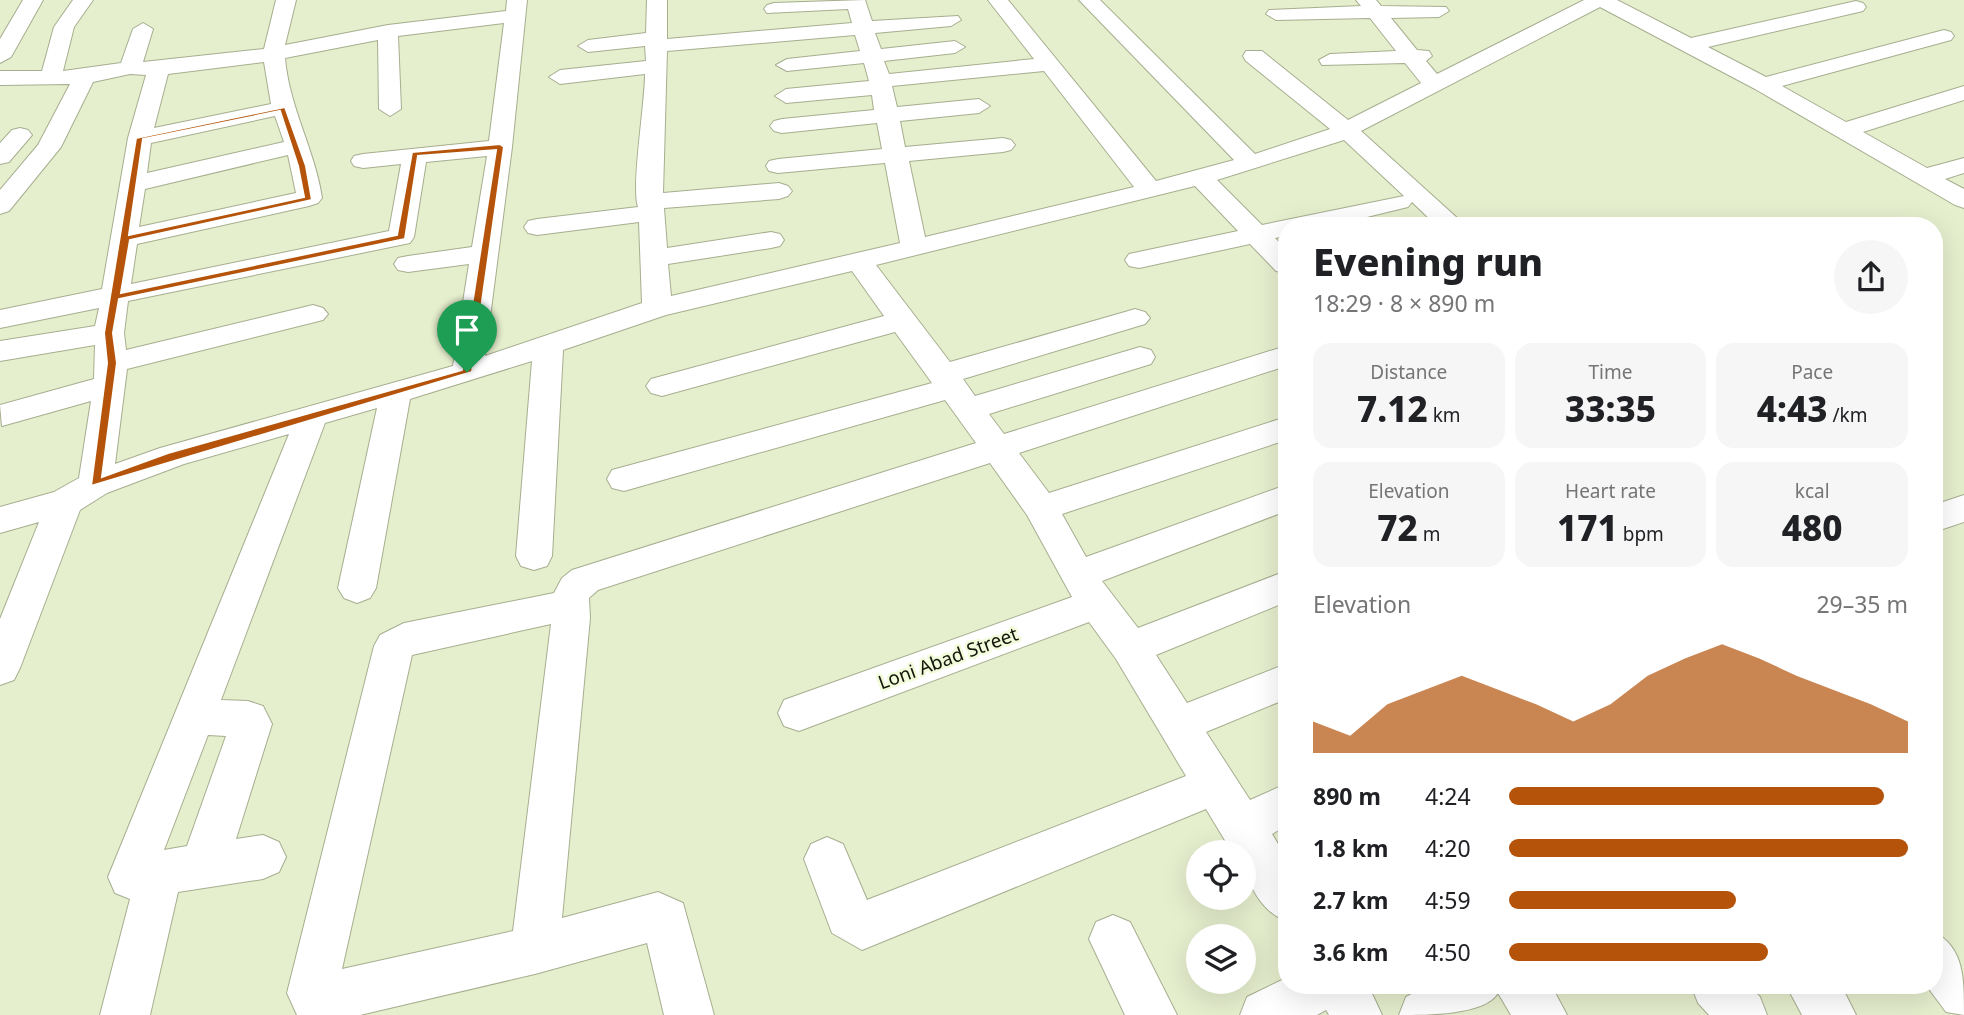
<!DOCTYPE html>
<meta charset="utf-8">
<style>
:root{--surface:#fff;--page:#f6f6f6;--text:#202124;--muted:#757577;--accent:#b45309}
body{margin:0;font-family:"Noto Sans",sans-serif;background:var(--page);color:var(--text);height:100vh;display:flex;flex-direction:column;font-size:26px;white-space:nowrap}
*{box-sizing:border-box;margin:0}
p{font-size:23px;color:var(--muted)}
.icon{flex:none;width:38px;height:38px;fill:none;stroke:currentColor;stroke-width:2;stroke-linecap:round;stroke-linejoin:round}
.map{position:relative;flex:1;overflow:hidden}
.drawer{position:absolute;left:1278px;top:217px;width:665px;height:777px;display:flex;flex-direction:column;background:var(--surface);border-radius:28px;box-shadow:0 7px 28px #0002}
.drawer>*{flex:none}
.buttons{position:absolute;left:1186px;top:840px;display:grid;gap:14px}
.buttons a{display:grid;place-items:center;width:70px;height:70px;border-radius:50%;background:var(--surface);box-shadow:0 7px 28px #0002;font-size:35px}
.pin{position:absolute;display:grid;place-items:center;width:60px;height:60px;color:#fff;margin:-72px -30px;border-radius:50% 50% 50% 0;rotate:-45deg;box-shadow:0 0 7px #0007}
.pin .icon{rotate:45deg}
.round{display:grid;place-items:center;flex:none;width:74px;height:74px;border-radius:37px;background:var(--page)}
.summary{display:flex;align-items:center;justify-content:space-between;height:119px;padding:0 35px}
h1{font-size:38px;font-weight:800;line-height:52px}
.stats{display:grid;grid-template-columns:repeat(3,1fr);gap:10px;height:119px;padding:7px 35px}
.stats div{display:grid;align-content:center;border-radius:18px;background:var(--page);text-align:center}
.stats b{font-size:35px;font-weight:800}
.stats small{font-size:19px;font-weight:400}
.stats p{font-size:19px}
.chart{height:196px;padding:14px 35px}
.chart p{display:flex;justify-content:space-between}
.chart svg{width:100%;height:126px;margin-top:7px;fill:var(--accent);opacity:.7}
ul{padding:0 35px;list-style:none;font-size:23px}
li{display:grid;grid-template-columns:112px 84px 1fr;align-items:center;height:52px}
li i{height:18px;border-radius:9px;background:var(--accent)}
.map>svg:first-child{display:block}
</style>
<div class="map">
<svg width="1964" height="1015" viewBox="0 0 1964 1015">
<rect width="100%" height="100%" fill="#e5eecd"/>
<g fill="none" stroke-linecap="round" stroke-linejoin="round">
<defs>
<g id="minor">
<polygon points="23,0 43,0 11,57 0,63 0,39"/>
<path d="M73 0H93L74 27 63 71 121 63 133 29 143 23 153 29 143 62 264 49 276 0H296L285 45 388 25 506 11 507 0H527L512 147 485 356 642 303 639 222 537 235 528 233 524 227 528 221 537 219 638 207C631 186 645 104 645 74L560 84 549 77 560 70 646 61 645 46 588 52 578 46 588 40 646 33 647 0H667V39L852 23 848 9 767 13 764 9 767 5 774 3 865 0 872 21 958 16 961 20 951 26 875 33 881 49 955 41 965 47 955 53 884 61 889 74 1034 59 988 0H1008L1156 181 1234 160 1079 0H1100L1255 154 1330 129 1246 61 1243 56 1246 51H1262L1348 120 1421 83 1405 63 1322 65 1319 60 1330 54 1396 51 1370 18 1276 20 1266 14 1269 10 1361 6 1356 0H1376L1381 6 1446 7 1449 11 1439 17 1391 18 1417 50 1429 51 1432 56 1426 61 1437 74 1584 0H1617L1691 38 1856 1 1863 3 1866 7 1863 11 1708 47 1766 77 1944 30 1951 32 1954 36 1951 40 1782 86 1846 122 1964 86V100L1863 132 1927 168 1964 158V173L1945 179 1964 189V208L1955 205 1755 89 1600 7 1361 131 1466 226H1437L1412 202 1408 207 1330 226H1286V236L1275 238 1286 250V273L1276 271 1250 244 1139 268 1129 266 1125 260 1129 254 1238 231 1195 186 876 265 950 362 1125 312 1135 309 1145 312 1150 318 1145 324 963 379 975 396 1140 347 1151 350 1155 357 1151 364 989 414 1004 434 1286 346V366L1019 453 1049 493 1286 417V440L1062 514 1086 557 1286 485V511L1102 581 1138 628 1286 571V602L1156 655 1187 703 1286 664V699L1206 732 1250 800 1286 784V826L1272 834 1286 857V921C1260 911 1244 880 1244 852H1232L1206 809 862 950 832 933 804 859 811 844 827 837 843 844 867 900 1186 776 1116 659 1089 622 799 731 784 726 778 713 784 700 1072 597 1027 515 990 463 598 590 589 598 590 618 562 918 658 892 683 903 714 1015H664L647 943 535 974 360 1015H297L287 993 374 646 380 635 404 623 554 593 562 578 572 570 976 443 945 400 624 491 612 488 607 479 612 470 932 383 895 332 662 396 651 393 646 386 651 379 884 316 852 271 666 315 563 350 552 556 547 566 534 570 521 566 516 556 532 361 410 399 376 588 370 598 357 603 344 598 338 588 377 408 325 423 221 700 248 701 263 706 272 724 236 839 263 835 279 842 286 857 279 872 263 879 178 892 150 1015H100L130 899 115 893 108 877 289 434 184 464 107 493 80 510 20 668 14 680 0 685V619L39 522 0 533V507L54 492 79 478 91 401 2 426 0 405 94 379 95 345 0 361V341L95 326 99 308 0 328V310L102 289 128 138 146 75 130 74 93 82 61 147 9 211 0 214V190L38 145 70 84 0 85V71H42L54 27ZM504 23 489 141 363 154 354 156 351 161 354 166 363 168 401 164 389 231 131 284 137 244 309 206 318 203 322 198C315 150 289 107 285 58L378 40 379 109 390 116 401 109 398 36ZM855 35 860 51 787 59 776 65 787 71 864 63 869 81 786 89 775 96 786 103 872 95 874 110 782 119 774 121 770 126 774 131 782 133 877 123 882 149 778 159 769 161 766 166 769 171 778 173 885 163 900 243 671 296 668 264 771 248 780 246 784 240 780 234 771 232 667 248 664 208 779 199 788 196 792 191 788 186 779 183 663 193 667 51ZM264 62 271 104 154 128 168 74ZM1044 71 1134 187 925 237 909 161 1003 152 1011 150 1015 145 1011 140 1003 138 905 147 900 121 979 113 990 106 979 99 897 107 892 86ZM275 116 284 142 147 173 151 143ZM1344 140 1404 196 1262 225 1217 180ZM288 155 296 193 139 227 145 189ZM487 156 472 247 408 256 398 258 394 264 398 270 408 272 469 264 453 366 160 448 115 464 127 369 323 320 328 314 323 308 313 305 126 350 124 333 128 301 410 243 414 237 426 162ZM551 624 513 931 342 969 412 655ZM208 735 226 736 187 846 164 850Z"/>
<polygon points="20,128 28,130 32,135 9,162 0,164 0,143 12,130"/>
<polygon points="1964,495 1964,522 1934,532 1934,505"/>
<polygon points="1113,915 1130,922 1177,1015 1125,1015 1089,939 1096,922"/>
<path d="M1934 932C1964 948 1964 977 1964 1015L1946 1012 1926 985H1934Z"/>
<polygon points="1286,978 1286,985 1368,985 1382,1015 1329,1015 1326,1010 1317,1015 1240,1015 1247,997"/>
<path d="M1428 985H1551L1567 1015H1511L1498 993C1485 1015 1428 1015 1399 1015L1406 997Z"/>
<polygon points="1691,985 1749,985 1760,997 1767,1015 1709,1015 1698,1003"/>
<polygon points="1786,985 1841,985 1856,1015 1802,1015"/>
</g>
</defs>
<use href="#minor" stroke="#a6ae8f" stroke-width="2"/>
<use href="#minor" fill="#fff" fill-rule="evenodd"/>
</g>
<path fill="#b45309" stroke="#fff" stroke-width="2" fill-rule="evenodd" d="M285 107 306 166 312 200 130 240 121 293 397 235 412 152 500 144 504 147 472 372 91 486 107 363 104 333 136 138ZM280 111 298 166 304 197 129 235 143 139ZM496 150 462 370 168 453 102 477 117 363 113 333 119 299 405 239 418 156Z"/>
<g text-anchor="middle" dominant-baseline="central" stroke-width="5" stroke-linejoin="round" paint-order="stroke">
<g font-size="19" fill="#14160b" stroke="#f2fbda">
<text transform="translate(948 658) rotate(-20)">Loni Abad Street</text>
</g>
</g>
</svg>
<div class="buttons">
<a><svg class="icon" aria-label="locate" viewBox="0 0 24 24"><circle cx="12" cy="12" r="6"/><path d="M12 2v4M12 18v4M2 12h4M18 12h4"/></svg></a>
<a><svg class="icon" aria-label="layers" viewBox="0 0 24 24"><path d="M12 4l9 5-9 5-9-5zM3 14l9 5 9-5"/></svg></a>
</div>
<div class="pin" style="left:467px;top:372px;background:#1e9e55"><svg class="icon" aria-label="arrive" viewBox="0 0 24 24"><path d="M6 21V4h12l-3 4 3 4H6"/></svg></div>
<section class="drawer">
<div class="summary"><div><h1>Evening run</h1><p>18:29 · 8 × 890 m</p></div><a class="round"><svg class="icon" aria-label="share" viewBox="0 0 24 24"><path d="M12 15V3M7 8l5-5 5 5M5 13v7h14v-7"/></svg></a></div>
<div class="stats">
<div><p>Distance</p><b>7.12<small> km</small></b></div>
<div><p>Time</p><b>33:35</b></div>
<div><p>Pace</p><b>4:43<small> /km</small></b></div>
</div>
<div class="stats">
<div><p>Elevation</p><b>72<small> m</small></b></div>
<div><p>Heart rate</p><b>171<small> bpm</small></b></div>
<div><p>kcal</p><b>480</b></div>
</div>
<div class="chart"><p><span>Elevation</span>29–35 m</p>
<svg viewBox="0 0 160 44" preserveAspectRatio="none"><path d="M0 44V33L10 38L20 27L30 22L40 17L50 22L60 27L70 33L80 27L90 17L100 11L110 6L120 11L130 17L140 22L150 27L160 33V44z"/></svg>
</div>
<ul>
<li><b>890 m</b>4:24<i style="width:94%"></i></li>
<li><b>1.8 km</b>4:20<i style="width:100%"></i></li>
<li><b>2.7 km</b>4:59<i style="width:57%"></i></li>
<li><b>3.6 km</b>4:50<i style="width:65%"></i></li>
</ul>
</section>
</div>
